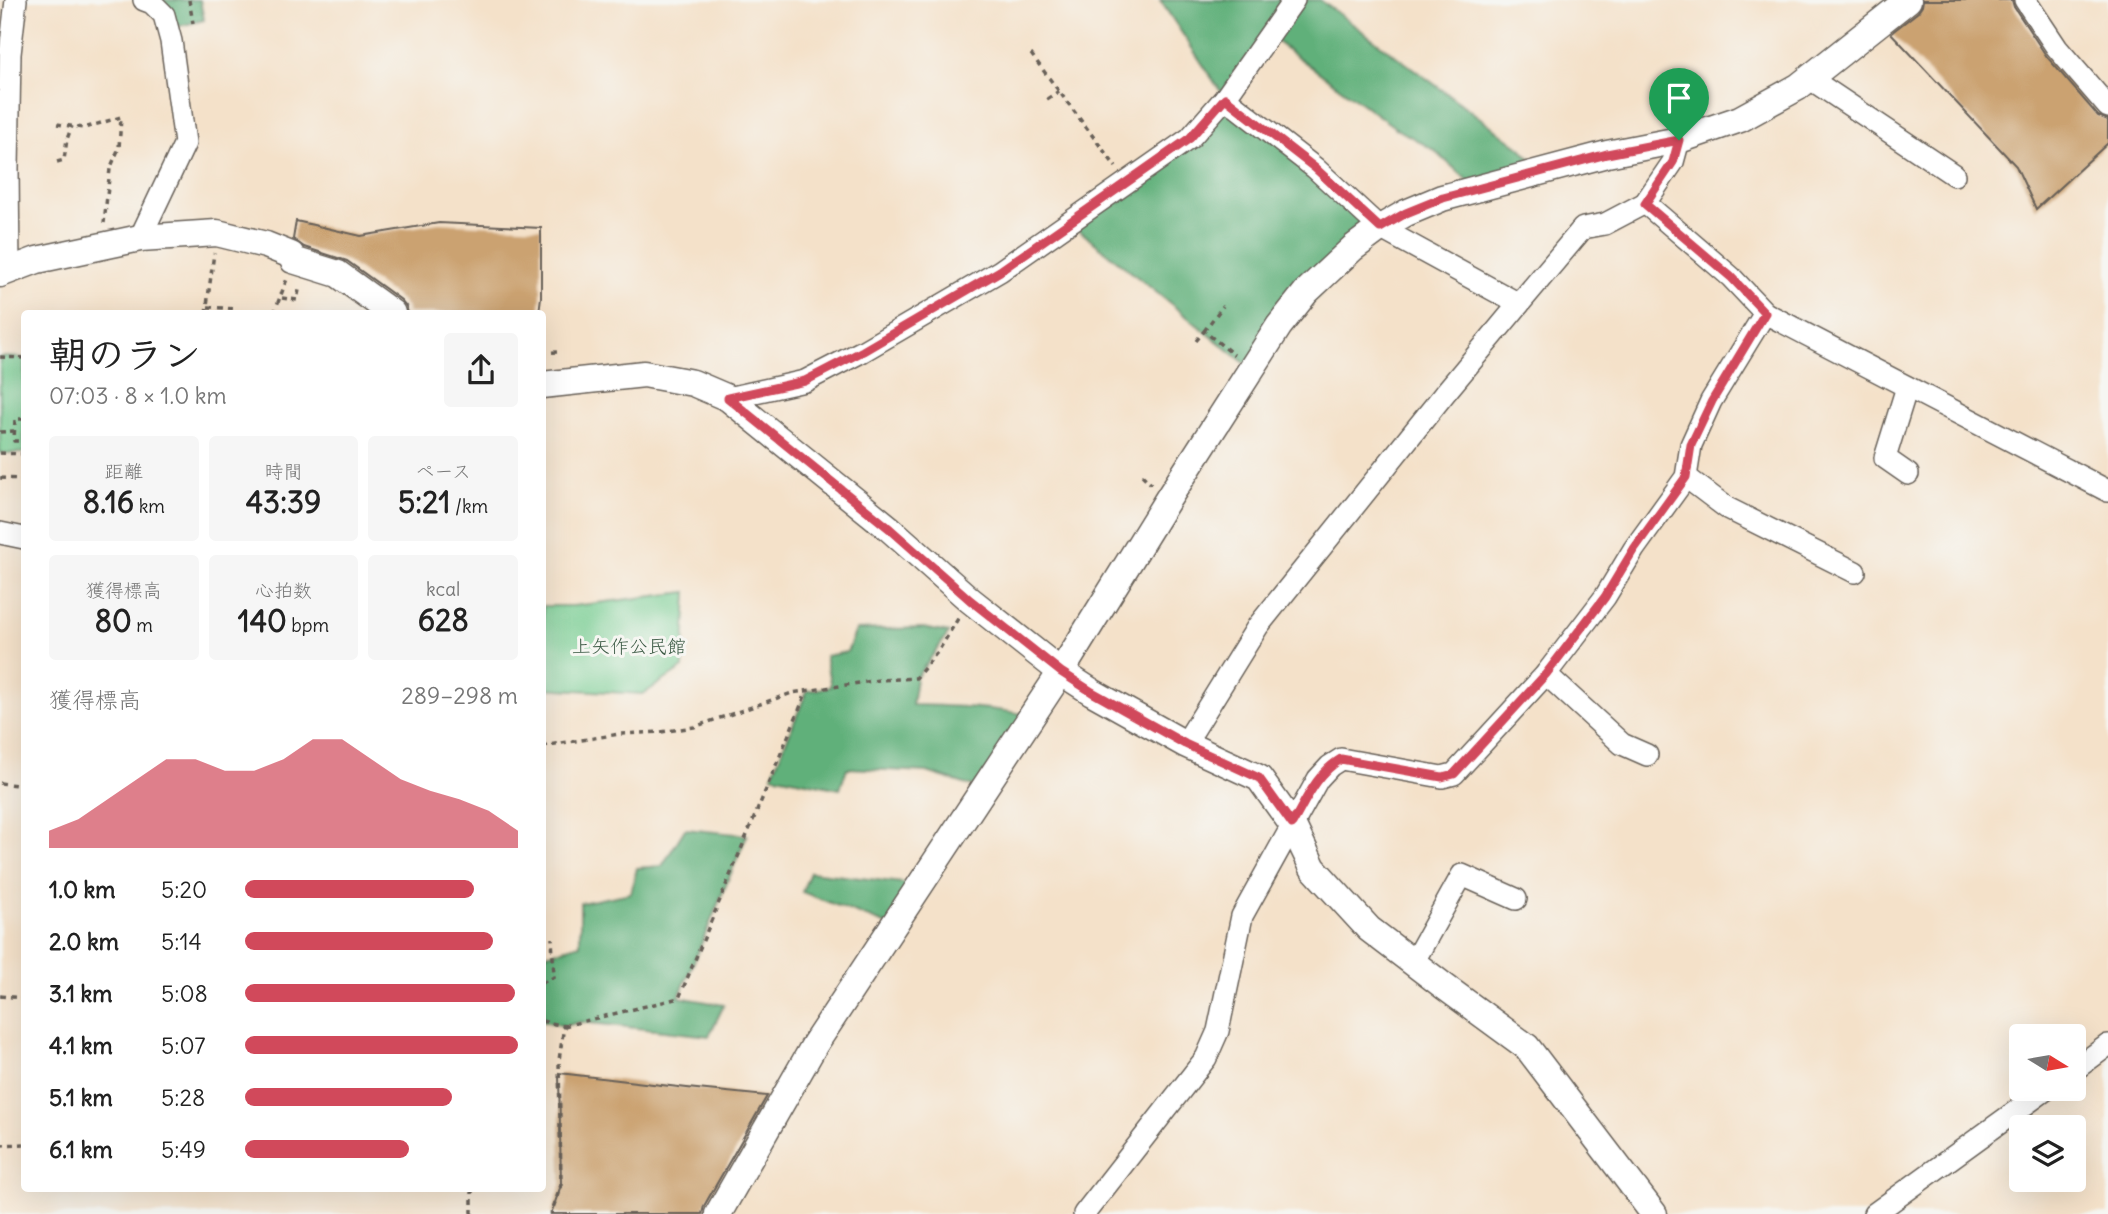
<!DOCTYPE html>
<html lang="ja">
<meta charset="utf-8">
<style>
:root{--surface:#fff;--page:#f6f6f6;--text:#222;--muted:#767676;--accent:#d1495b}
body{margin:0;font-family:Delius,"Klee One",sans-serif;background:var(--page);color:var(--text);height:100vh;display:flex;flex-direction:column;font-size:26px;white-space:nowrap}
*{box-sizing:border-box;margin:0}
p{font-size:23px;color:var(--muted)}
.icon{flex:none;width:38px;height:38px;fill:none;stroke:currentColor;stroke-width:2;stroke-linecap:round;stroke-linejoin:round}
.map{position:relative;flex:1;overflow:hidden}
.details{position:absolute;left:21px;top:310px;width:525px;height:882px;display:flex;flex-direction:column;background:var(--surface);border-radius:7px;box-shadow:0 7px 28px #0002}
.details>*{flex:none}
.needle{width:46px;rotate:101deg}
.fabs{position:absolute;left:2009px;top:1024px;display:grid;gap:14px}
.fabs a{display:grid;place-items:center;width:77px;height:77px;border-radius:7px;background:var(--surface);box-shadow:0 7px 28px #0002;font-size:35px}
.pin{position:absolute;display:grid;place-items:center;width:60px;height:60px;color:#fff;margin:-72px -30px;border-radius:50% 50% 50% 0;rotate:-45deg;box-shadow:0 0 7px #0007}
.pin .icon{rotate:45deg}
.round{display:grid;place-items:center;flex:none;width:74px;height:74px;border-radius:7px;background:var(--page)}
.overview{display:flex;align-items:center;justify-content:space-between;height:119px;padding:0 28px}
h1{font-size:38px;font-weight:800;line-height:52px}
.stats{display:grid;grid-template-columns:repeat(3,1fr);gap:10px;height:119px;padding:7px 28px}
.stats div{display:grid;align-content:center;border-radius:7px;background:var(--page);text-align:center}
.stats b{font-size:30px;font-weight:800}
.stats small{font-size:19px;font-weight:400}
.stats p{font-size:19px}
.chart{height:196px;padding:14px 28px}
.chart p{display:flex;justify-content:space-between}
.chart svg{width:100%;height:126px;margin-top:7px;fill:var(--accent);opacity:.7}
ul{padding:0 28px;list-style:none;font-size:23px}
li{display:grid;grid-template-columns:112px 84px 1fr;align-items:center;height:52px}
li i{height:18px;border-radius:9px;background:var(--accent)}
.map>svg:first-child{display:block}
</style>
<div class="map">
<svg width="2108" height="1214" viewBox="0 0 2108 1214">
<rect width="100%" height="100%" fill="#f6f6f2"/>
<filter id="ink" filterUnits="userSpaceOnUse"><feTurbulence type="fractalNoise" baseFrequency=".0143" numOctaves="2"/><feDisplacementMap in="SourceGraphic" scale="14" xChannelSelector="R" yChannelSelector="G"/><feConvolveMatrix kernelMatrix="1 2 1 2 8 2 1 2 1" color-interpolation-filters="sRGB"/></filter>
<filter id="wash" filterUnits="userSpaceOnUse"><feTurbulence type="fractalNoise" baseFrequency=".00686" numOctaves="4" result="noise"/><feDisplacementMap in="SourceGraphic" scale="28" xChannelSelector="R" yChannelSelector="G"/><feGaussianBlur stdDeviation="1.57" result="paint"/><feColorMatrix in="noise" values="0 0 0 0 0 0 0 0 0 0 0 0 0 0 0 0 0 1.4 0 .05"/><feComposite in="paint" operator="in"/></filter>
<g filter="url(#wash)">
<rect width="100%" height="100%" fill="#f4e1c9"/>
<g fill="#76cc90" stroke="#497456" stroke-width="2">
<polygon points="0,357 24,358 24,453 0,453"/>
<polygon points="687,592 683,668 643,694 543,688 543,606 573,606"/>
</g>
<g fill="#60b07a" stroke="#3e664b" stroke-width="2">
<polygon points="144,0 200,0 204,20 168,29"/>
<polygon points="1160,0 1320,0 1521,148 1542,172 1477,189 1434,150 1397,129 1270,37 1225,98 1380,228 1252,369 1070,223 1225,98"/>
<path d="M923 628 949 633 916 678 912 705C952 706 993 707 1032 716L983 790 927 772 847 768 840 789 772 775 807 691 831 687 825 656 847 652 856 630Z"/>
<polygon points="685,829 747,835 679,997 724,1005 709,1036 581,1022 564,1026 543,1021 543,955 580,944 580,903 631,893 637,868 662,866"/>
<polygon points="810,872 920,885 892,927 802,892"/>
</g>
<g id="blocks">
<g fill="#cba271">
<polygon points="1923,0 2012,0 2014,7 2047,57 2098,116 2108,120 2108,143 2036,209 2016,166 1891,33 1918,12 1922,6"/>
<polygon points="296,221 361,236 439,223 541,228 541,297 539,313 408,313 406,306 401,300 347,261 304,247 293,239"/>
<polygon points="559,1073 687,1088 767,1096 704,1206 702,1214 551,1214 561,1185"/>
</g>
</g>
</g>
<g filter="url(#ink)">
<use href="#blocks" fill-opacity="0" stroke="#686159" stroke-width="2"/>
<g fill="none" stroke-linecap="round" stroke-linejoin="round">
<defs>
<g id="minor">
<polyline points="2025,0 2057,48 2108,107"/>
<polyline points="1809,78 1954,175"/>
<polyline points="1225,98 1294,0"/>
<polyline points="1679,140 1673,162 1645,203 1731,277 1765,313 2108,491"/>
<polyline points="140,238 185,143 171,41 164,15 152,3 144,0"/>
<polyline points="9,272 8,168 10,54 16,0"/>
<polyline points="1907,387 1885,458 1908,474"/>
<polyline points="728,398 805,381 863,351 1000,271 1190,138 1225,98 1315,168 1380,228 1519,304 1583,228 1605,224 1645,203"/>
<polyline points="1686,477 1727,508 1855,572"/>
<polyline points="0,533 24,538"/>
<polyline points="1546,674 1622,744 1647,755"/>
<polyline points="1185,744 1258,626 1445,393 1519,304"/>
<polyline points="1413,963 1462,875 1516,899"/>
<polyline points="2074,1070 2108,1045"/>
<polyline points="1084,1214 1206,1058 1218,1031 1242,916 1318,779 1330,766 1341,759 1442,777 1454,774 1546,674 1605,597 1634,549 1686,477 1691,445 1711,401 1765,313"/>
<polyline points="1874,1214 2048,1088"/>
</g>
<g id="tertiary">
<polyline points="0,274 37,260 140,238 217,233 266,245 291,255 293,260 338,274 392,313"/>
<polyline points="542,385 644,374 693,383 728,398 890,529 970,600 1061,672 1092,692 1185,744 1259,778 1292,824 1313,868 1369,929 1445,987 1527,1047 1654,1214"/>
<polyline points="718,1214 815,1044 1061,672 1168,499 1279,326 1306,292 1353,248 1380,228 1406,213 1442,198 1607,154 1679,140 1740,119 1798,87 1908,0"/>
</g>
</defs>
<use href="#minor" stroke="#686159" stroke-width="24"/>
<use href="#tertiary" stroke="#686159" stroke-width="29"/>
<g stroke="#686159" stroke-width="3.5" stroke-dasharray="5 5" stroke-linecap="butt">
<polyline points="189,0 193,23"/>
<polyline points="1031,54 1116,167"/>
<polyline points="1047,99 1059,91"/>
<polyline points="57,124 84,128 121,117 119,148 110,169 104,223"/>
<polyline points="57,162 64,160 67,139 72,126"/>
<polyline points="282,298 297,300 299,290"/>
<polyline points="208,307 237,309"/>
<polyline points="206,313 214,253"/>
<polyline points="274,313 287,279"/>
<polyline points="1204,331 1223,306"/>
<polyline points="1196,341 1204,331 1234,355"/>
<polyline points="542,353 557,352"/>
<polyline points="0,357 24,358"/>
<polyline points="24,419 15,419 14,441 24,441"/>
<polyline points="0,432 14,431"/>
<polyline points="0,453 24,454"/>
<polyline points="1142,475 1151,484"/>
<polyline points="0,478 24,479"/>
<polyline points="542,746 620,734 661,732 694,727 792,693 879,680 916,678 939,650 959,617"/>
<polyline points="0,783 24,786"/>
<polyline points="542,983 554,977 552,938"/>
<polyline points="0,996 24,998"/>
<polyline points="542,1021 564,1026 559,1060 561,1185 551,1214"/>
<polyline points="564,1026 679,998 807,691"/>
<polyline points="0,1145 24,1144"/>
<polyline points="472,1214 472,1188"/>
</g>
<use href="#minor" stroke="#fff" stroke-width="21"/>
<use href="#tertiary" stroke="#fff" stroke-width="26"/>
</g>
</g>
<g fill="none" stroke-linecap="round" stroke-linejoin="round" filter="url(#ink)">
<defs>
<path id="route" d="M1225 98 1315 168 1380 228 1406 213 1443 198 1607 154 1679 140 1673 162 1645 204 1731 277 1765 313 1712 401 1691 445 1686 477 1634 549 1605 597 1546 674 1454 774 1442 777 1341 759C1317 773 1306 800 1292 824L1259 778 1185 744 1092 692 1061 672 970 600 890 529 728 398 805 381 863 351 1000 271 1190 138Z"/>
</defs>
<use href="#route" stroke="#fff" stroke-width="14"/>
<use href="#route" stroke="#d1495b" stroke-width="9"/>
</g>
<g text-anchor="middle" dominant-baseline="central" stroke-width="6" stroke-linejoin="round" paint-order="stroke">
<g font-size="19" fill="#3c5a45" stroke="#f6f6f2">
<text x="629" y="646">上矢作公民館</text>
</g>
</g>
</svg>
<div class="fabs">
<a><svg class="needle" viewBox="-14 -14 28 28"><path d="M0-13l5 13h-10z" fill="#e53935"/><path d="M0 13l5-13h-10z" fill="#767676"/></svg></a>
<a><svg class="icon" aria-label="layers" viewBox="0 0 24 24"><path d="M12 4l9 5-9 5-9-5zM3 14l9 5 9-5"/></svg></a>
</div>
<div class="pin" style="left:1679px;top:140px;background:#1e9e55"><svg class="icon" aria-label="arrive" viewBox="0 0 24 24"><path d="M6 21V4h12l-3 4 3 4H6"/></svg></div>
<section class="details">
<div class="overview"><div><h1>朝のラン</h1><p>07:03 · 8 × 1.0 km</p></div><a class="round"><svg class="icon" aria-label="share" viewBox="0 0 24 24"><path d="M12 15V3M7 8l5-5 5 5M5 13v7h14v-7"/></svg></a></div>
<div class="stats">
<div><p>距離</p><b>8.16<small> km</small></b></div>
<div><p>時間</p><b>43:39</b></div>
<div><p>ペース</p><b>5:21<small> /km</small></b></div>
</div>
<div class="stats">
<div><p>獲得標高</p><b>80<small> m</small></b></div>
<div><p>心拍数</p><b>140<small> bpm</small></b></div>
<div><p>kcal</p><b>628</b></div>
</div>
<div class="chart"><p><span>獲得標高</span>289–298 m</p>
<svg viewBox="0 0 160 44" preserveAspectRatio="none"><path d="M0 44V38L10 34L20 27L30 20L40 13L50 13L60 17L70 17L80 13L90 6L100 6L110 13L120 20L130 24L140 27L150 31L160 38V44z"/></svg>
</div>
<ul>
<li><b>1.0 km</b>5:20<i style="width:84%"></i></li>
<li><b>2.0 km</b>5:14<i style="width:91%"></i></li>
<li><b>3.1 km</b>5:08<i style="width:99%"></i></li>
<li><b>4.1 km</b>5:07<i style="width:100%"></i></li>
<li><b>5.1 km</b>5:28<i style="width:76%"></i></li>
<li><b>6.1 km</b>5:49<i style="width:60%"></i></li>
</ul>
</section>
</div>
